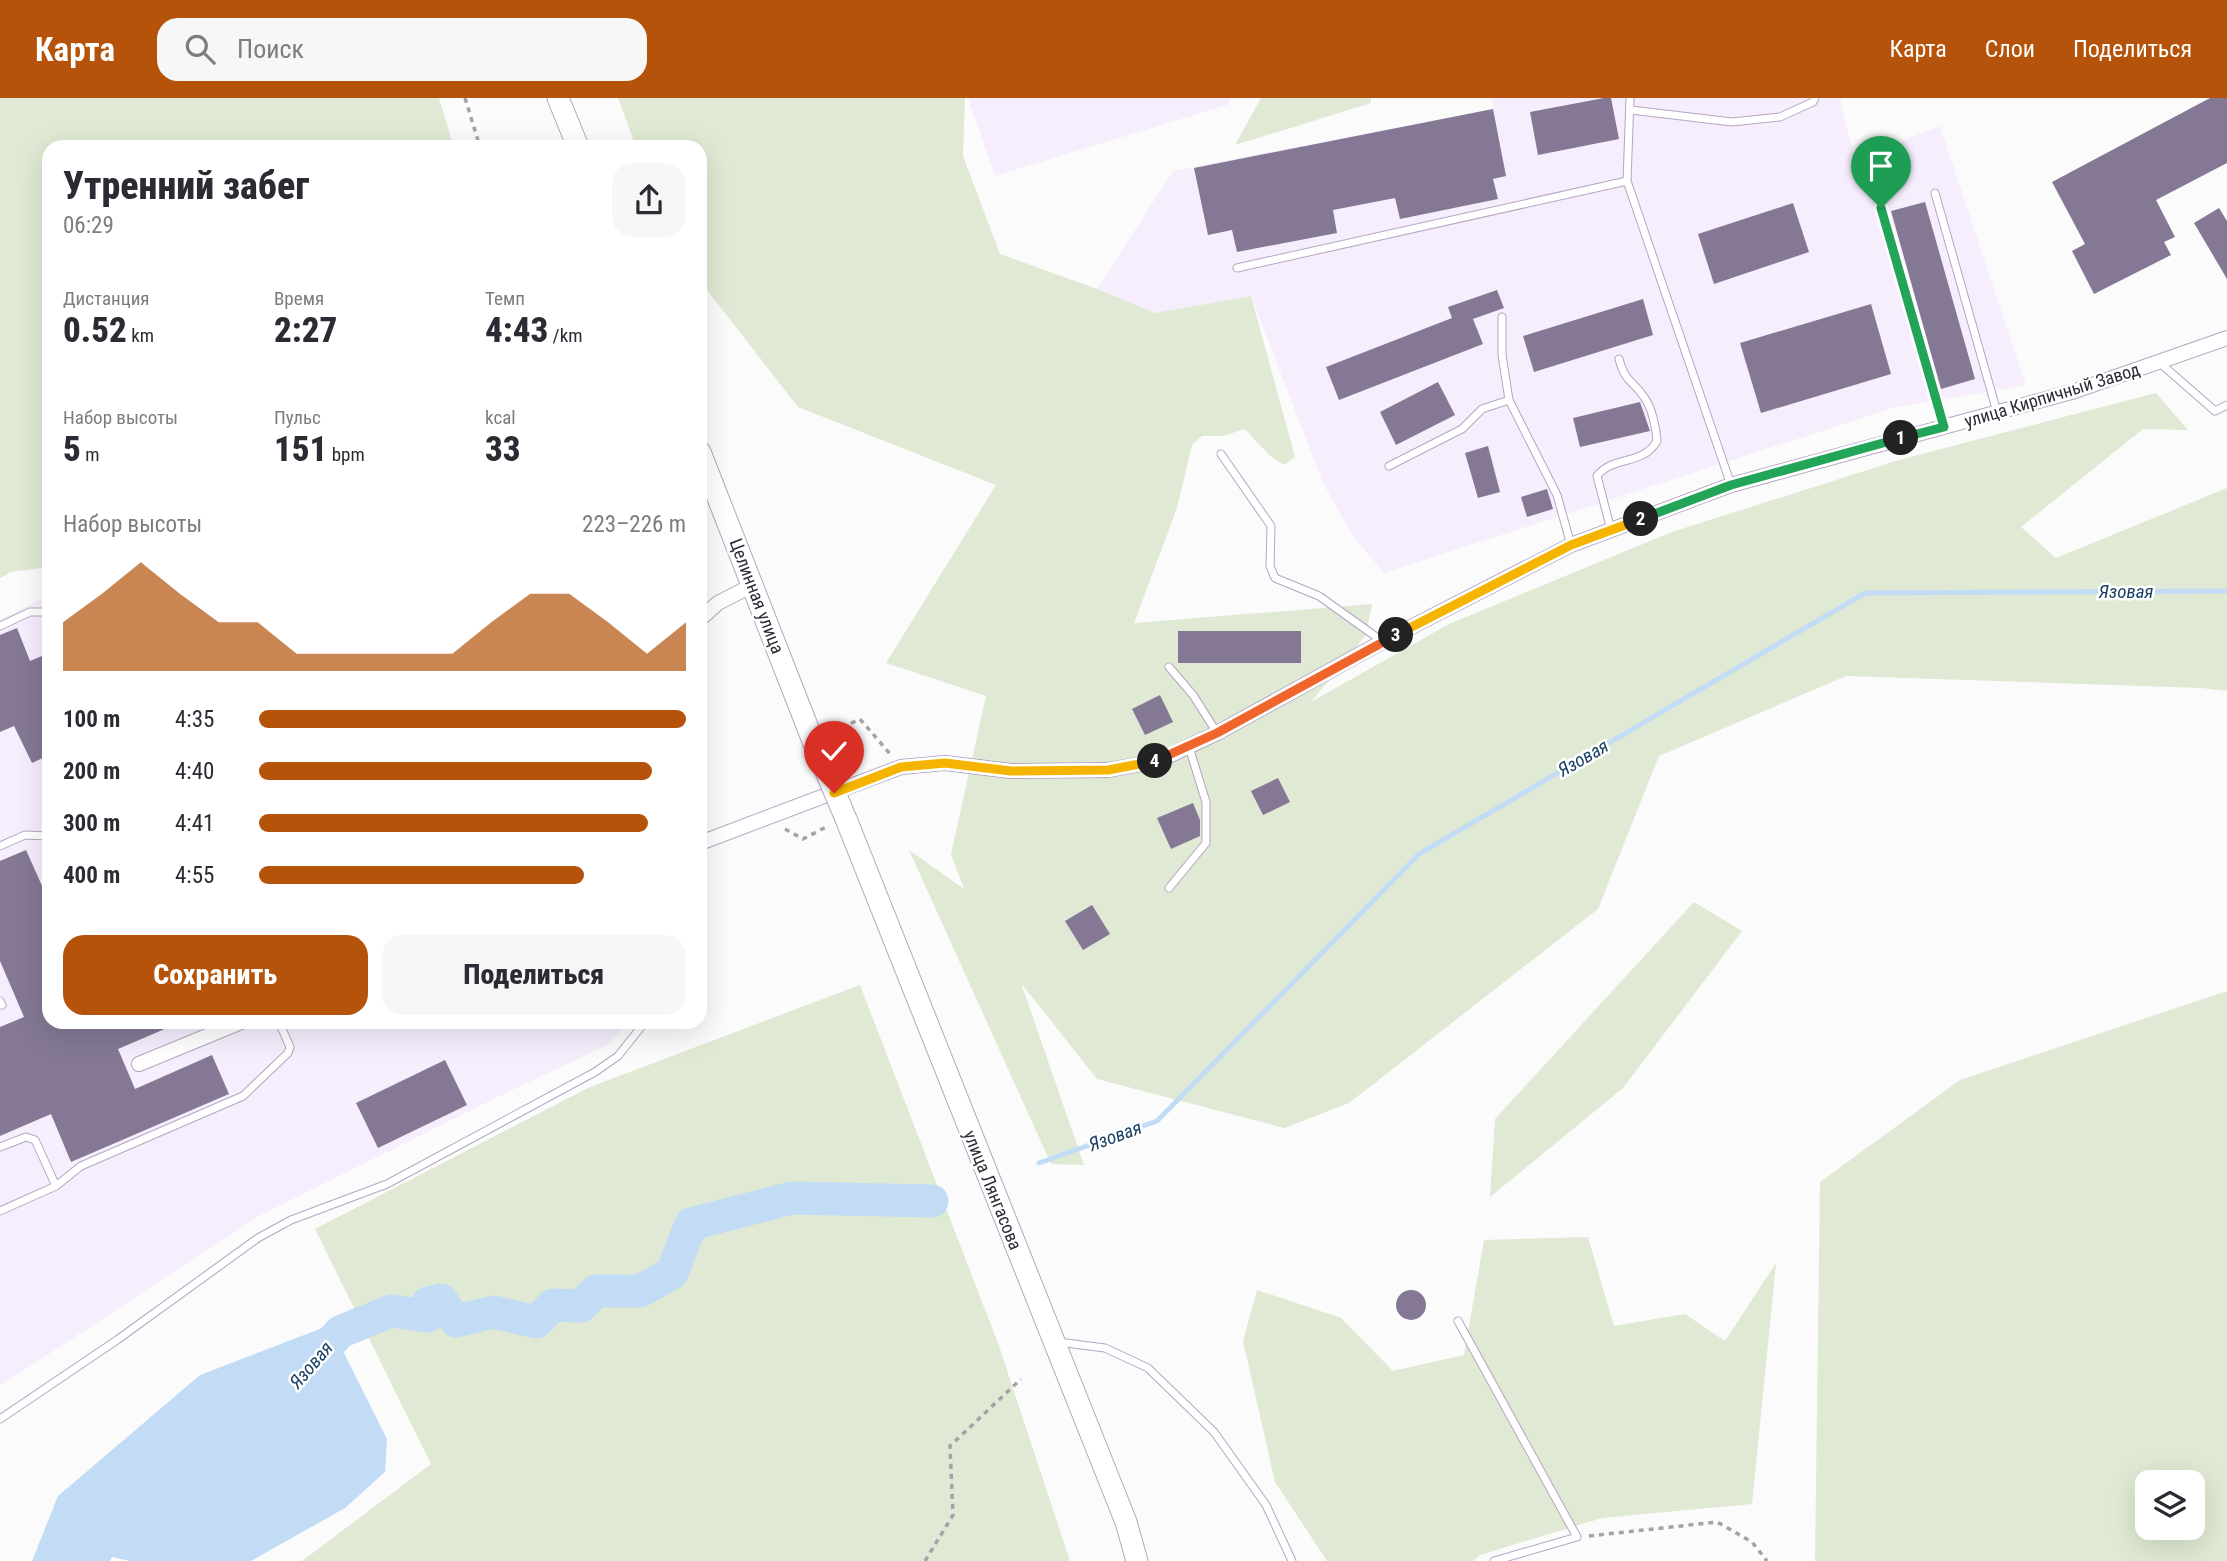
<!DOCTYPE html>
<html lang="ru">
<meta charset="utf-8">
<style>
:root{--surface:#fff;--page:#f7f7f7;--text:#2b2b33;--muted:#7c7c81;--accent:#b45309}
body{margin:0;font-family:"Roboto Condensed",sans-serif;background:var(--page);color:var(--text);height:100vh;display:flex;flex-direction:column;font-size:26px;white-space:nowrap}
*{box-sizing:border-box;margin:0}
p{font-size:23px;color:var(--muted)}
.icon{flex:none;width:38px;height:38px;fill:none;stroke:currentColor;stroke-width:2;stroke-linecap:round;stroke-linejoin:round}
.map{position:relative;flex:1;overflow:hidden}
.panel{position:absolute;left:42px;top:42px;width:665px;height:889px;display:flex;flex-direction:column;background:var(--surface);border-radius:21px;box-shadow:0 7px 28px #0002}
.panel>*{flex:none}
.controls{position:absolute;left:2135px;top:1372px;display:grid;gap:14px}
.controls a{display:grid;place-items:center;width:70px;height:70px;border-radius:14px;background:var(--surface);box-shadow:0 7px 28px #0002;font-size:35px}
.pin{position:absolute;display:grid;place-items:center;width:60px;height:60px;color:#fff;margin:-72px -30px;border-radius:50% 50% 50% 0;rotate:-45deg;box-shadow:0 0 7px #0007}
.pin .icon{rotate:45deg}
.km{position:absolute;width:35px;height:35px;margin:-18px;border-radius:50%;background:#222;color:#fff;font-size:19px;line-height:35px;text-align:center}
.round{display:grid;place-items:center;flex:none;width:74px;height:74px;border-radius:21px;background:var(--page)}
.overview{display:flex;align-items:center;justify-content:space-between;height:119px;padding:0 21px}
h1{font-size:38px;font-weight:800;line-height:52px}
.metrics{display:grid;grid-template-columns:repeat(3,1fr);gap:10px;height:119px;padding:7px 21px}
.metrics div{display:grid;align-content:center}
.metrics b{font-size:35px;font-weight:800}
.metrics small{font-size:19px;font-weight:400}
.metrics p{font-size:19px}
.chart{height:196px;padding:14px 21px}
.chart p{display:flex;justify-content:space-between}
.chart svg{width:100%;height:126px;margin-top:7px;fill:var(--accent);opacity:.7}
.button{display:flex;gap:14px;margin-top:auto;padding:14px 21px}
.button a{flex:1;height:80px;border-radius:21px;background:var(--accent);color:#fff;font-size:28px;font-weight:800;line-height:80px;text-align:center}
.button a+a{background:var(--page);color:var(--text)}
ul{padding:0 21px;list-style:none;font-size:23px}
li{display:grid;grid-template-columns:112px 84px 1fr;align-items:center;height:52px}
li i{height:18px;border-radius:9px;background:var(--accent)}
header{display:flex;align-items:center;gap:42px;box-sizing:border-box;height:98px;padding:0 35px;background:var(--accent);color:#fff}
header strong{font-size:33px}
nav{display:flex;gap:38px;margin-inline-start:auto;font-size:24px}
.search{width:490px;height:63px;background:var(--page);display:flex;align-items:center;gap:18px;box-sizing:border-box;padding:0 24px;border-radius:21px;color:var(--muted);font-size:26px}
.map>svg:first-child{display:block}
</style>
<header>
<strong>Карта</strong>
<div class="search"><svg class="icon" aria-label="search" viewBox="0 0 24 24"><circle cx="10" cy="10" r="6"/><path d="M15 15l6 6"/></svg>Поиск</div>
<nav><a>Карта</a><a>Слои</a><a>Поделиться</a></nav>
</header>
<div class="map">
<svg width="2227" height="1463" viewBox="0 0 2227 1463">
<rect width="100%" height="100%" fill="#fbfbfb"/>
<g fill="#f6eefd">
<polygon points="968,0 1229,0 1230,6 995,78"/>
<polygon points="1491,0 1840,0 1855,61 1940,28 2026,287 1896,309 1384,475 1352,437 1323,385 1251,198 1155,215 1097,191 1173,73 1493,11"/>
<polygon points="49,497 49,924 629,924 608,947 506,995 261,1117 0,1288 0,522"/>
</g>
<g fill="#dfe9d3" fill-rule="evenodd">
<polygon points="0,0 439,0 454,49 49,49 49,469 11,474 0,480"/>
<polygon points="618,0 965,0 963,58 1000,156 1097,191 1155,215 1251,198 1295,359 1284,367 1269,357 1245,331 1223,338 1202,338 1192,347 1177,410 1134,525 1372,506 1366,537 1311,604 1449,526 1672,434 1899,362 2156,295 2188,332 2143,331 2021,429 2056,460 2227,390 2227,593 2202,590 1846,578 1659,658 1598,811 1349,1005 1284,1030 1097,981 1021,885 1084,1067 1051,1066 909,752 964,791 951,756 986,598 886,565 996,387 798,309 700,183 700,49 636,49"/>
<polygon points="1261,0 1371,0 1371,5 1235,47"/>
<polygon points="1694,804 1742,833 1623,990 1490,1099 1495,1021"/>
<polygon points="860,887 999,1248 1070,1463 302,1463 431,1366 315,1131 590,989"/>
<path d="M2227 893V1463H1815L1820 1084 1960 982ZM2147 1384H2193V1430H2147Z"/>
<polygon points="1588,1139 1614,1228 1685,1216 1725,1243 1776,1165 1752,1406 1602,1420 1480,1457 1473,1463 1327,1463 1275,1384 1243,1243 1257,1192 1341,1220 1393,1273 1464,1257 1484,1142"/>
</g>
<polygon fill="#c3dcf6" points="330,1227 387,1341 385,1374 345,1410 251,1463 130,1463 112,1459 110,1463 32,1463 58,1398 200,1277"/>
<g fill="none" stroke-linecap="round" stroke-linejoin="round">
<polyline stroke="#c3dcf6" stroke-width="5" points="1039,1065 1157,1023 1419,756 1865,495 2227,493"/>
<polyline stroke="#c3dcf6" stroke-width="33" points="306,1272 340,1234 391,1213 427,1218 428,1205 441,1202 456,1223 494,1214 536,1224 553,1207 581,1208 596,1193 640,1193 672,1175 691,1126 792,1100 932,1103"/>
</g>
<g fill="#847894">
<polygon points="1604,0 1611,0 1619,41 1538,57 1530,14"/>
<polygon points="2210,0 2227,0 2227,65 2156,102 2175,139 2164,144 2171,157 2094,196 2072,153 2085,146 2052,84"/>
<polygon points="1493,11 1506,78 1493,81 1498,101 1400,121 1395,100 1333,112 1337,135 1237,154 1232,132 1208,137 1194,70"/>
<polygon points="1925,104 1975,281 1941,291 1891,113"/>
<polygon points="1793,105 1809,154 1714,186 1698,136"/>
<polygon points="2219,110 2227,123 2227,181 2194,125"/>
<polygon points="1497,192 1504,210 1473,221 1483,246 1339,302 1326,269 1452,220 1448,209"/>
<polygon points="1643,201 1653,237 1534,274 1523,238"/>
<polygon points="1871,206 1891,276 1761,315 1740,245"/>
<polygon points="1438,284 1455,317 1396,347 1380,314"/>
<polygon points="1640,304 1650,333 1580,349 1573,320"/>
<polygon points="1488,348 1500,394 1478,400 1465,355"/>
<polygon points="1547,391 1553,411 1527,419 1521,399"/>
<polygon points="17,530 30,563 49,555 49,657 32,665 14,628 0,634 0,537"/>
<rect x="1178" y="533" width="123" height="32"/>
<polygon points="1160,597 1173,624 1145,637 1132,611"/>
<polygon points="1278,680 1290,704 1263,717 1251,693"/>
<polygon points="1193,705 1200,722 1200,738 1171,751 1157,720"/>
<polygon points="26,752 43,790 44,789 49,800 49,924 181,924 118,951 135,991 212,957 229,996 71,1064 51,1016 0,1038 0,929 24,919 0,863 0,763"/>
<polygon points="1092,807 1110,836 1083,852 1065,823"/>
<polygon points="445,962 467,1007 378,1050 356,1005"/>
<circle cx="1411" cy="1207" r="15"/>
</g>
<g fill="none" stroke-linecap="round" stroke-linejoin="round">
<defs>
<g id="lane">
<polyline points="1630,0 1627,83 1731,387"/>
<polyline points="1631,12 1732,24 1780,19 1813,4 1815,0"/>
<polyline points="1935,95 1997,314"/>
<polyline points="1881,110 1944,329"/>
<polyline points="1237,170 1627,83"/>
<polyline points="1502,219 1502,257 1509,302"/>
<polyline points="2160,265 2215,313 2227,307"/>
<polyline points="1221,356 1271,428 1270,468 1275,480 1319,498 1382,543"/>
<polyline points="1389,368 1462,331 1482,311 1509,302 1557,397 1571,447"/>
<path d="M1611 432 1597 378C1613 357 1643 368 1657 343 1656 329 1652 310 1644 299 1632 281 1626 286 1619 261"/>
<polyline points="0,528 30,514 49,514"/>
<polyline points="1169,569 1193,597 1217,635"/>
<polyline points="0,748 25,737 49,738"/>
<polyline points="1169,790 1206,745 1206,704 1189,649"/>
<polyline points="0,903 2,907"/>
<polyline points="0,1049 26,1039 35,1042 56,1088"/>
<polyline points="0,1113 56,1088 81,1068 243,998 288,955 290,949 279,924"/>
<polyline points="1458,1223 1577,1439 1494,1463"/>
<polyline points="1058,1244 1105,1250 1148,1270 1214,1334 1266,1407 1292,1463"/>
<polyline points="0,1321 117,1242 258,1140 291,1122 387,1086 595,974 618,958 645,924"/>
</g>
<g id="street">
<polyline points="700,521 718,505 753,487"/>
<polyline points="700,745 901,669 945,665 1011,673 1108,672 1158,663 1217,635 1382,544 1571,447 1731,387 2075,293 2227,240"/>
<polyline points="139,966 241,924"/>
</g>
<g id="secondary">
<polyline points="558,0 578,49"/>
<polyline points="700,354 813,643"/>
<polyline points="846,721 1126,1424 1137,1463"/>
</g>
</defs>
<use href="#lane" stroke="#b5a5c2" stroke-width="9"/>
<use href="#street" stroke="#b5a5c2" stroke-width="16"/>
<use href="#secondary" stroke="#b5a5c2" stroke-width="23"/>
<g stroke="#a5a2a7" stroke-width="3.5" stroke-dasharray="5 5" stroke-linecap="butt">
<polyline points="465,0 480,49"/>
<polyline points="833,634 860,621 891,657"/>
<polyline points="785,731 803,741 826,729"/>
<polyline points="1589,1438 1717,1424 1752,1444 1767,1463"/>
<polyline points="925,1463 953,1417 950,1348 1021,1281"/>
</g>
<use href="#lane" stroke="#fff" stroke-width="7"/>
<use href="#street" stroke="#fff" stroke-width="14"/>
<use href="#secondary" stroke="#fff" stroke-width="21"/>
<defs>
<polyline id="secondary-bridge" points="813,643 846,721"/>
</defs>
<use href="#secondary-bridge" stroke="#b5a5c2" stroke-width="23" stroke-linecap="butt"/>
<polyline stroke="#a5a2a7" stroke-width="3.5" stroke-dasharray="5 5" stroke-linecap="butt" points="833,634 851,678"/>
<use href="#secondary-bridge" stroke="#fff" stroke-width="21"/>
</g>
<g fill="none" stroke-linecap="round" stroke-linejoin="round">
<defs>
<polyline id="split-1" points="1881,110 1944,329 1901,340"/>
<polyline id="split-2" points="1641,421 1731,387 1901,340"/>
<polyline id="split-3" points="1396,537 1571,447 1641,421"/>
<polyline id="split-4" points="1155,663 1217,635 1396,537"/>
<polyline id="split-5" points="834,695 901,669 945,665 1011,673 1108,672 1155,663"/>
</defs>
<use href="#split-1" stroke="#fff" stroke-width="14"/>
<use href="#split-2" stroke="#fff" stroke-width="14"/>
<use href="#split-3" stroke="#fff" stroke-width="14"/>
<use href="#split-4" stroke="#fff" stroke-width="14"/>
<use href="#split-5" stroke="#fff" stroke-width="14"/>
<use href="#split-1" stroke="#22a559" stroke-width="9"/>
<use href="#split-2" stroke="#22a559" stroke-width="9"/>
<use href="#split-3" stroke="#f5b400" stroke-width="9"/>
<use href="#split-4" stroke="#f0652b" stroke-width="9"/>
<use href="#split-5" stroke="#f5b400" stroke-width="9"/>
</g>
<g text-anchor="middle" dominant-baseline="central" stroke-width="5" stroke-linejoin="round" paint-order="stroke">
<g font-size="18" fill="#312a36" stroke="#fff">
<text transform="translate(2052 297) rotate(-17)">улица Кирпичный Завод</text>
<text transform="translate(757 498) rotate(69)">Целинная улица</text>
<text transform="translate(993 1092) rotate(68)">улица Лянгасова</text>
</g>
<g font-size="19" font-style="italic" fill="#1b4265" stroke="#fff">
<text x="2126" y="493">Язовая</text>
<text transform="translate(1583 660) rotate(-30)">Язовая</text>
<text transform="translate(1115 1038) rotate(-20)">Язовая</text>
<text transform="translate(311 1267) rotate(-49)">Язовая</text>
</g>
</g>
</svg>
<div class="controls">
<a><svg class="icon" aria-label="layers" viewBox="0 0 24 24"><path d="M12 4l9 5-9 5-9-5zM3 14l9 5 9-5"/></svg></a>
</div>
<div class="pin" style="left:1881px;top:110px;background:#1e9e55"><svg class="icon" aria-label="arrive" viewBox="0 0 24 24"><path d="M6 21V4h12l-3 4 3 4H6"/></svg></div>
<div class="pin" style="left:834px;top:695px;background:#d93025"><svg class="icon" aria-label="check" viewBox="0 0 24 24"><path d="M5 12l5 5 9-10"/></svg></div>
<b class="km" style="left:1901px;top:340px">1</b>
<b class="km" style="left:1641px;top:421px">2</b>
<b class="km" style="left:1396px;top:537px">3</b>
<b class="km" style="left:1155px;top:663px">4</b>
<section class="panel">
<div class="overview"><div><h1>Утренний забег</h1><p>06:29</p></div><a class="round"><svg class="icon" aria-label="share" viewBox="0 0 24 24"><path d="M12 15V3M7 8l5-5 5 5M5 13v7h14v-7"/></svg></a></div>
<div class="metrics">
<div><p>Дистанция</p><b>0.52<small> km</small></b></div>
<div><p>Время</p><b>2:27</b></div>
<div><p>Темп</p><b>4:43<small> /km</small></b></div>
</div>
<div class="metrics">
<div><p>Набор высоты</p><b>5<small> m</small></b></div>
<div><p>Пульс</p><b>151<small> bpm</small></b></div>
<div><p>kcal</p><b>33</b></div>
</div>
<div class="chart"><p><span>Набор высоты</span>223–226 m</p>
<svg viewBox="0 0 160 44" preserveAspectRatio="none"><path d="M0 44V27L10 17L20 6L30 17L40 27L50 27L60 38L70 38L80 38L90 38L100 38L110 27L120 17L130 17L140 27L150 38L160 27V44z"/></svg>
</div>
<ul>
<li><b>100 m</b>4:35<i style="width:100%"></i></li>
<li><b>200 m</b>4:40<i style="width:92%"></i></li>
<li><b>300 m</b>4:41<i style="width:91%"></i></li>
<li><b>400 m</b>4:55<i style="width:76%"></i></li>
</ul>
<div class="button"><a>Сохранить</a><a>Поделиться</a></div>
</section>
</div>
